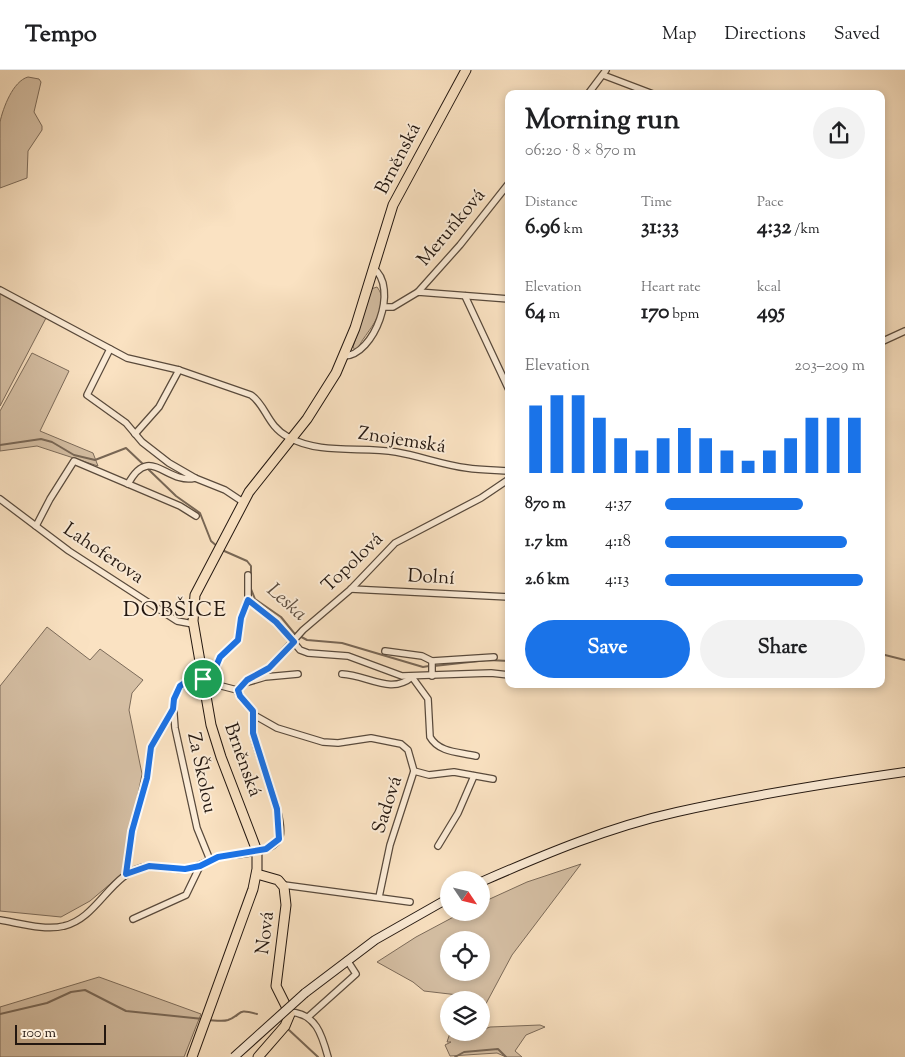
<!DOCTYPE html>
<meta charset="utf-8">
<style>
:root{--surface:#fff;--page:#f2f2f2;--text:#202124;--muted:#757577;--line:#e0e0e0;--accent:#1a73e8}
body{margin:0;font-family:"Sorts Mill Goudy",serif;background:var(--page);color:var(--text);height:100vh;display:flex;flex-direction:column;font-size:19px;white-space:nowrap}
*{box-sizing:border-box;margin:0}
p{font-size:16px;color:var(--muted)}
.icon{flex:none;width:28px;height:28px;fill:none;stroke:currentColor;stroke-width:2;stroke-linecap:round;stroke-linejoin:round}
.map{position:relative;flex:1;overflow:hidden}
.side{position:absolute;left:505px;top:20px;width:380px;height:598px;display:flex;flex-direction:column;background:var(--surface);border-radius:10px;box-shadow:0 2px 8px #0003}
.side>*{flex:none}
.needle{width:32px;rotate:125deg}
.buttons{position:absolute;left:440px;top:801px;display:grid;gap:10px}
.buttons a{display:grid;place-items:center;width:50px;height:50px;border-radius:50%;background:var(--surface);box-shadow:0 2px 8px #0003;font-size:25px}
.scale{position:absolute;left:15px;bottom:12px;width:91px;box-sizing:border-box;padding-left:5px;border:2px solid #231710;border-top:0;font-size:14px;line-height:18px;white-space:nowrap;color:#231710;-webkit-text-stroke:4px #fcecd7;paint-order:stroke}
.pin{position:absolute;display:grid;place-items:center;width:42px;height:42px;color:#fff;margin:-21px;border:2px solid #fff;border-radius:50%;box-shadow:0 1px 5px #0007}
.round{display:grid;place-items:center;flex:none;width:52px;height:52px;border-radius:26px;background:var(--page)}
.overview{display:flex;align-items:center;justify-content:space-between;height:85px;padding:0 20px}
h1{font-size:28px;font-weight:700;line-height:38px}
.figures{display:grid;grid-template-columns:repeat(3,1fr);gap:8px;height:85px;padding:5px 20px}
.figures div{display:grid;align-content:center}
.figures b{font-size:21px;font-weight:700}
.figures small{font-size:14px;font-weight:400}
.figures p{font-size:14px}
.chart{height:140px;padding:10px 20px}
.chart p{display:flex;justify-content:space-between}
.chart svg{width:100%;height:90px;margin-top:5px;stroke:var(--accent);stroke-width:6}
.button{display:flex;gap:10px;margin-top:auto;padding:10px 20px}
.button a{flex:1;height:58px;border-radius:30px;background:var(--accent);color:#fff;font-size:20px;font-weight:700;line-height:58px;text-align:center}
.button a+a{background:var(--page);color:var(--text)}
ul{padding:0 20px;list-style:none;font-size:16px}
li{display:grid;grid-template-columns:80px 60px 1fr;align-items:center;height:38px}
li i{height:12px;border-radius:6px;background:var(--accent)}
header{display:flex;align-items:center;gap:30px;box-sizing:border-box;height:70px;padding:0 25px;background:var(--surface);border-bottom:1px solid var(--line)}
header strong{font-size:24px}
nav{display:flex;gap:28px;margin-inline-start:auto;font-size:18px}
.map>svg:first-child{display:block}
</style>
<header>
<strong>Tempo</strong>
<nav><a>Map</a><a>Directions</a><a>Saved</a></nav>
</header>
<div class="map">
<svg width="905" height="987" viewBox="0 0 905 987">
<rect width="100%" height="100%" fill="#fae2c2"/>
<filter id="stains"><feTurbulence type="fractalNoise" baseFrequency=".004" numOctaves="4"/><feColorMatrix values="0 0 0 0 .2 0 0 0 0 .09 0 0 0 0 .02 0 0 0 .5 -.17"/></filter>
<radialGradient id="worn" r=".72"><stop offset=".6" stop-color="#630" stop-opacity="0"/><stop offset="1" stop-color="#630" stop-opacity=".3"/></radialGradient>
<g fill="#d5bfa4" stroke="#7c6b5a" fill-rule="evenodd">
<path d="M28 7 39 9 41 12 34 42 42 56V60L28 81 27 108 0 118C0 97 0 73 0 52 3 38 13 11 28 7Z"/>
<path d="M377 217C391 234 372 256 364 268 360 273 360 277 355 280L353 277 371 219Z"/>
<polygon points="0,223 46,248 0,336"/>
<polygon points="32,283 69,301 40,361 93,383 98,396 37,376 0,381 0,341"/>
<polygon points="47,557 90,590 100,579 143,610 132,623 129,640 142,704 122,804 90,831 61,847 0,841 0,616"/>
<path d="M581 794 512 885 481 943V930H457L458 925 424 921 413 912 377 892 416 867 461 843 481 842V833L527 812ZM449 870H481V902H449Z"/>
<polygon points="99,907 201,944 184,987 0,987 0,937"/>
<polygon points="540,955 545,957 526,965 515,981 522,987 506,987 497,983 450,986 445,975 451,972 447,972 450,963 470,963 469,965 490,957"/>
</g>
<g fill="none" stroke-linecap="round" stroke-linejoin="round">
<g stroke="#786756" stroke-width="2">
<polyline points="0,375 41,369 52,372 74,385 95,390 126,378 145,396"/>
<polyline points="148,399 176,426 200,443 211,471 218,477"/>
<polyline points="222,480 247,491 251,496 251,519 255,529 281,547 294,563 307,570 342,573 423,597 429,596"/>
<polyline points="881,584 905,590"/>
<polyline points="434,596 488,590 509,591"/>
<polyline points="0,944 47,933 71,922 85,920 126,941 203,949"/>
<path d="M208 950C213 950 222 952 228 950 244 944 235 938 257 944"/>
<polyline points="289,960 318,987"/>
<polyline points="455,987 464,982 498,979 506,987"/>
</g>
<defs>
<g id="minor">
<polyline points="603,5 653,24"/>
<polyline points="588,24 606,0"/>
<path d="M0 220 127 288 179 300 251 325C266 335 267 356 288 367 320 385 361 376 396 382 420 386 443 395 467 398 481 400 495 400 509 401"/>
<polyline points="418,222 460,175 509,113"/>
<polyline points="465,226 509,320"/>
<polyline points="385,237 393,237 418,222 509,229"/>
<polyline points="881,272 905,261"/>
<polyline points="110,279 87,325 126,353 142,372 169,393 195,408 225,420 243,432"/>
<path d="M344 286C374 286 400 217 373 198"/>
<polyline points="135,364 159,337 179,300"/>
<path d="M128 414C150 373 166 415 195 408"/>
<polyline points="0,429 69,481 177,551 193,554"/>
<polyline points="36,456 50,429 74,391 180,436 196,446"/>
<polyline points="248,505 248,530"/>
<polyline points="351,519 509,527"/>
<polyline points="248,530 276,551 300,580 308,583 348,586 402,606 491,603 509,605"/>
<polyline points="385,581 422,586 432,591 432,606"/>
<polyline points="432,591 494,587"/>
<path d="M342 604C367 605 391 625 412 607L428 629 430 667C439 683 460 682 476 686"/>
<polyline points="203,609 182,614 173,631 175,658 197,758 210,790"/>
<polyline points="210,611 220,587 238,570 241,548 248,530"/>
<polyline points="206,612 237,620"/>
<polyline points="245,613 265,607 298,604"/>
<polyline points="237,620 247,611 269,598 303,560 351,519 395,473 481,428 509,409"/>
<path d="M237 620C239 630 251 634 254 645L277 658 323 672 338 673 371 668 401 674 408 680 414 701"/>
<polyline points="414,701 429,705 454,702 493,709"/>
<polyline points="438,776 458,743 474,706"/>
<polyline points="126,804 132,761 147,708 151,677 173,640"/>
<polyline points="284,815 410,832"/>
<polyline points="379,827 390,775 414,701"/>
<polyline points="133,849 186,825 200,796"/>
<path d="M0 850C19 853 45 861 64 856 99 848 111 800 149 796 162 795 175 801 187 799 199 797 207 790 218 787 234 784 271 785 279 769 288 752 257 686 253 664 252 657 253 651 254 645"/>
<path d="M289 942C316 943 322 965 328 987"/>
<polyline points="308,947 356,904 347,890"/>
</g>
<g id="secondary">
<path d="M481 812C545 784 609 757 677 742 752 725 829 713 905 702"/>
<polyline points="305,923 375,870 449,828"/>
</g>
<g id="primary">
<polyline points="257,804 278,810 284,817 286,835 276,916 290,944 285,956 258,987"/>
<polyline points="192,987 253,819 257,799 257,781 221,687 211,655 193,551 195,525 249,422 307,349 336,303 355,258 393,135 466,0"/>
</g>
</defs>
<use href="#minor" stroke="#594a3c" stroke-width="8"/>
<use href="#secondary" stroke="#231710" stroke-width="10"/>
<use href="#primary" stroke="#231710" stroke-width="11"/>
<use href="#minor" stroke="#fcecd7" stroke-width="5.5"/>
<use href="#secondary" stroke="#fcecd7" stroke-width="8"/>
<use href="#primary" stroke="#fae2c2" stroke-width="9"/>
<defs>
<polyline id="secondary-bridge" points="234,987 305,923"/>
</defs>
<use href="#secondary-bridge" stroke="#231710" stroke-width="10" stroke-linecap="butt"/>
<use href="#secondary-bridge" stroke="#fcecd7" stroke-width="8"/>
</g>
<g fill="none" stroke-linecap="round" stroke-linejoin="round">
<defs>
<polygon id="route" points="248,530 276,552 294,572 269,598 247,610 238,620 240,626 253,641 253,663 277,739 279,769 266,779 218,787 200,796 185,799 149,796 126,804 132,761 147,708 151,677 173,639 174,629 180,616 186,612 203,609 204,612 210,611 220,587 238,570 241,548"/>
</defs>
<use href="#route" stroke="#fff" stroke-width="10"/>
<use href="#route" stroke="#1a73e8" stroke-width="6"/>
</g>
<g text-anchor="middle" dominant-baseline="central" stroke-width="4" stroke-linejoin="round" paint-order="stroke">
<g font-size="19" fill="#231710" stroke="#fcecd7">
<text transform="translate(399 89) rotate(-63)">Brněnská</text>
<text transform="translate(452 158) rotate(-50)">Meruňková</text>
<text transform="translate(402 371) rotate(9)">Znojemská</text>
<text transform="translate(103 484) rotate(34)">Lahoferova</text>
<text transform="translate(353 493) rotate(-44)">Topolová</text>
<text transform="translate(431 508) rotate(3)">Dolní</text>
<text transform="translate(242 690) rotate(70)">Brněnská</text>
<text transform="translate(201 703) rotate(78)">Za Školou</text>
<text transform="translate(388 735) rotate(-72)">Sadová</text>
<text transform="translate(266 863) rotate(-83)">Nová</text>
</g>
<g font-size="20" font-style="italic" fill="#5c4d3f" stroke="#fcecd7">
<text transform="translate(286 533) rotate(42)">Leska</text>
</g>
<g font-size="21" letter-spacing="1" fill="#231710" stroke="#fcecd7">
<text x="175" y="541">DOBŠICE</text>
</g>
</g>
<rect width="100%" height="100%" filter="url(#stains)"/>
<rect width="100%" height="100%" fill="url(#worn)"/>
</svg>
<div class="buttons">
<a><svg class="needle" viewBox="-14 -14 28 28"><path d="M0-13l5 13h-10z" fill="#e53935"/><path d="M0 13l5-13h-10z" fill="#757577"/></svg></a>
<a><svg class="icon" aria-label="locate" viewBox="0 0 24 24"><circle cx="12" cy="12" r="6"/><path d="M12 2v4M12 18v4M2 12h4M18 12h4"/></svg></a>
<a><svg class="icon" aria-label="layers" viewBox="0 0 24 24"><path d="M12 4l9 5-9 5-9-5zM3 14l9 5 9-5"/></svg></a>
</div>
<div class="scale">100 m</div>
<div class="pin" style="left:203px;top:609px;background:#1e9e55"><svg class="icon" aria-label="arrive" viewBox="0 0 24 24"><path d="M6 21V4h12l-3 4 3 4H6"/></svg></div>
<section class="side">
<div class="overview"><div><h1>Morning run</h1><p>06:20 · 8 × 870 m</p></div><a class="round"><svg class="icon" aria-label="share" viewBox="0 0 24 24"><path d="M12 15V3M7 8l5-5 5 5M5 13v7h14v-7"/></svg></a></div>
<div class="figures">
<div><p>Distance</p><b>6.96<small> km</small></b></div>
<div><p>Time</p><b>31:33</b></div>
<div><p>Pace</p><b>4:32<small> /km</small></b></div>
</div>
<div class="figures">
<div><p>Elevation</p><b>64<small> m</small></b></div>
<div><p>Heart rate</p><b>170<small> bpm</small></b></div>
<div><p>kcal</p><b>495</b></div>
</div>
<div class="chart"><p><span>Elevation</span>203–209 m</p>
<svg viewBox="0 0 160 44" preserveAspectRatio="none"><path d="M5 44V11M15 44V6M25 44V6M35 44V17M45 44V27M55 44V33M65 44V27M75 44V22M85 44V27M95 44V33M105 44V38M115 44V33M125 44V27M135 44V17M145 44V17M155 44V17"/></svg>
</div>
<ul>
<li><b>870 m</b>4:37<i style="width:69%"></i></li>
<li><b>1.7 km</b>4:18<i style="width:91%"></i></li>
<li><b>2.6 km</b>4:13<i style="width:99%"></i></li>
</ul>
<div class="button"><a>Save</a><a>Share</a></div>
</section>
</div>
